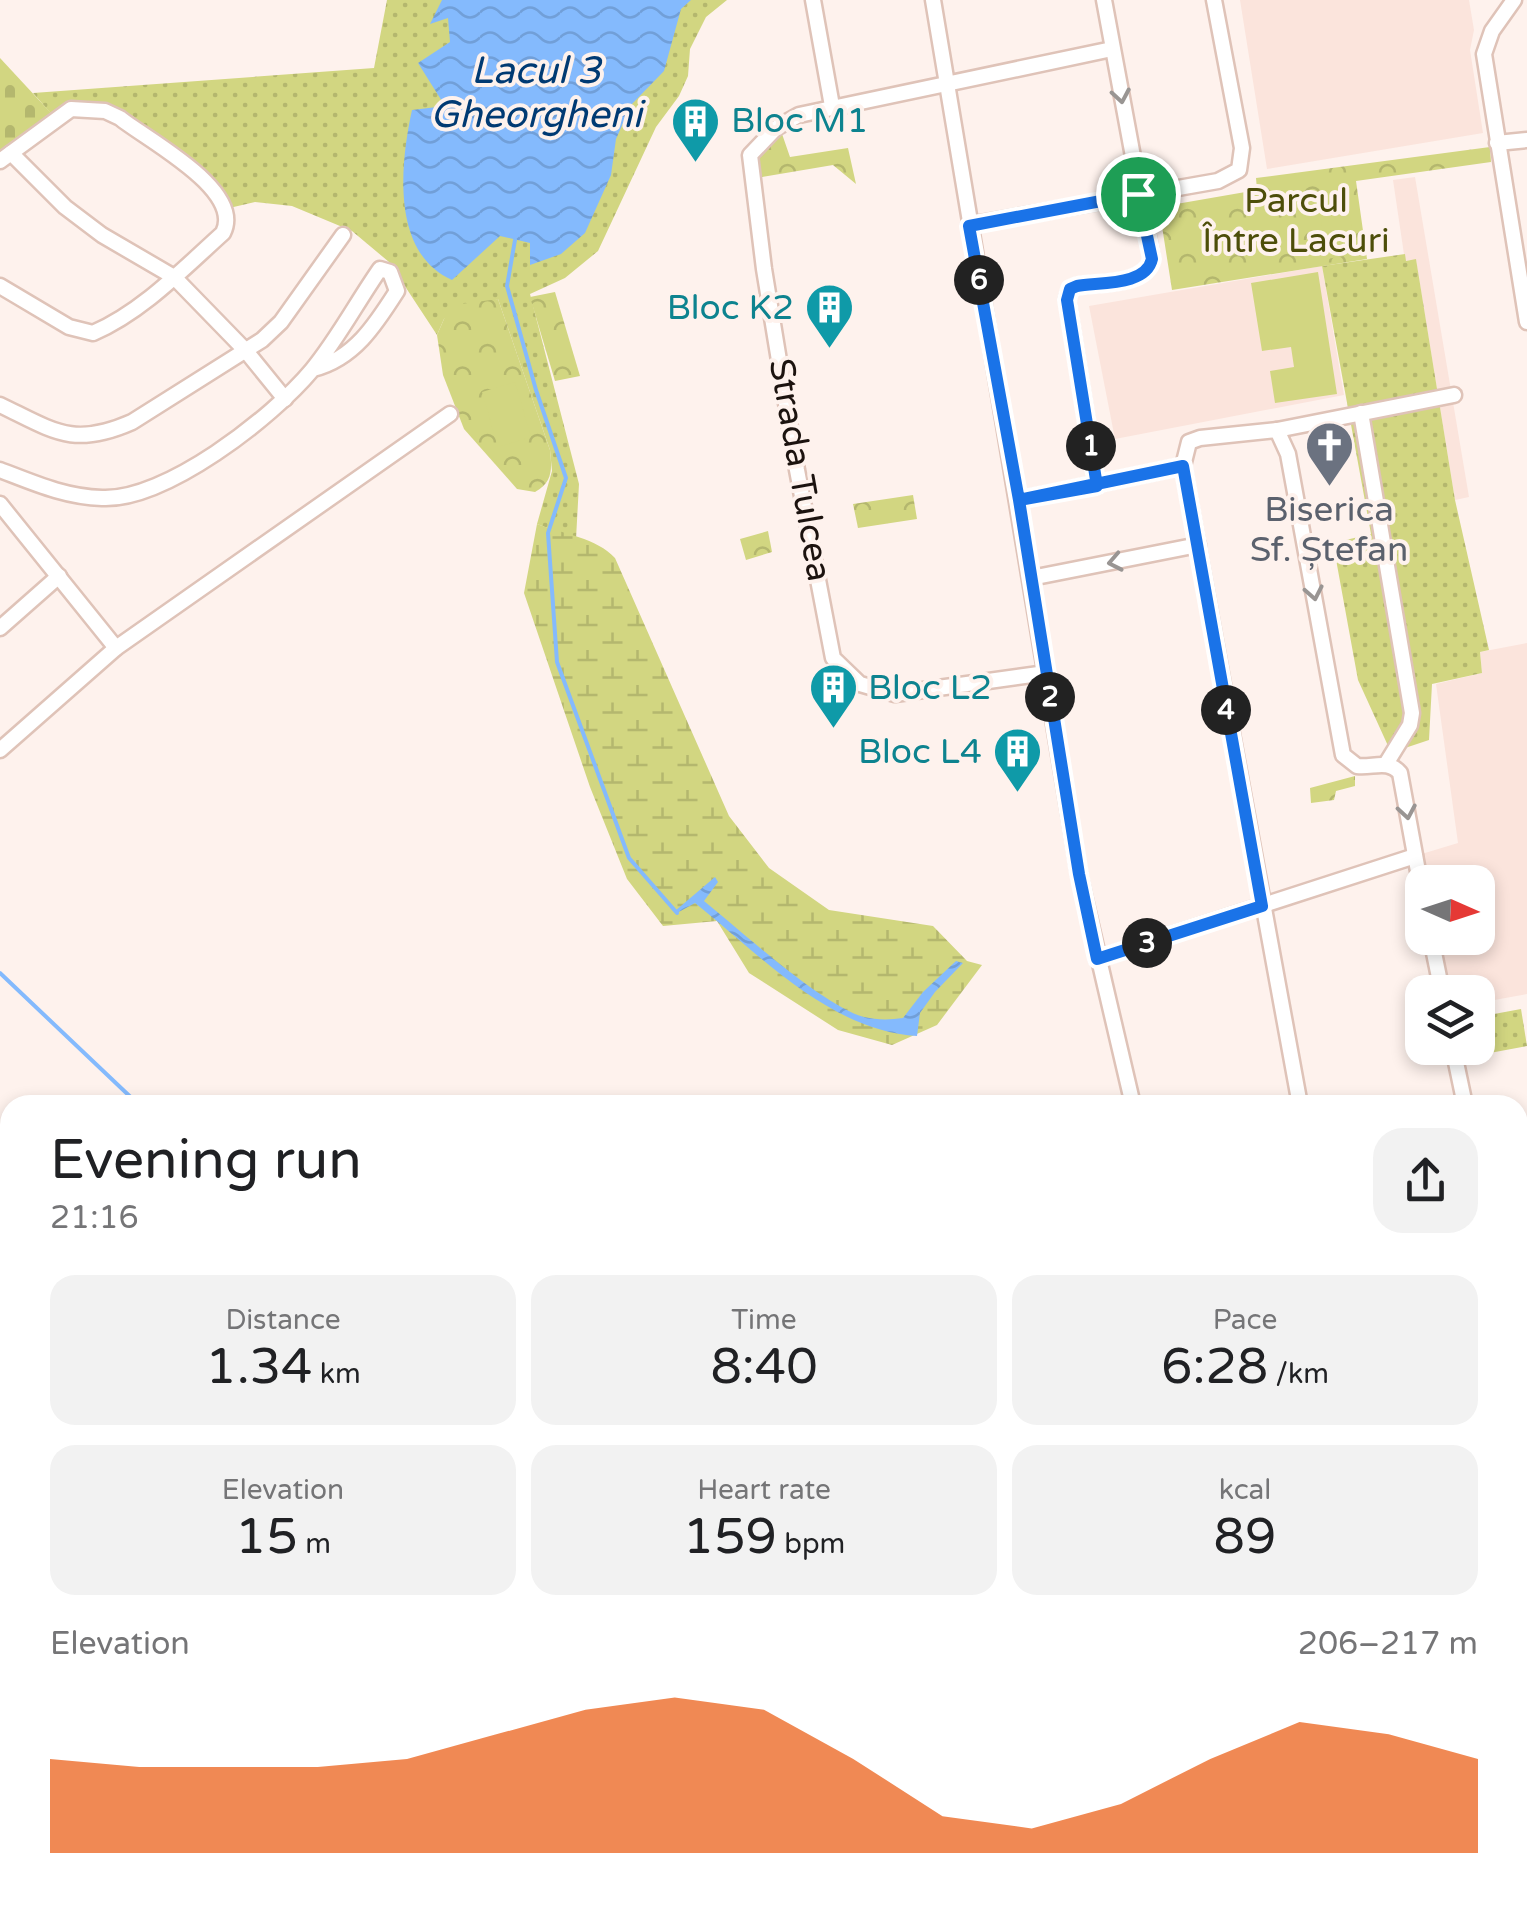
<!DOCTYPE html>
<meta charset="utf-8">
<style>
:root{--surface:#fff;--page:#f2f2f2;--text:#202124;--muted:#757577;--accent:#ea580c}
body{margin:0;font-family:"Varela Round",sans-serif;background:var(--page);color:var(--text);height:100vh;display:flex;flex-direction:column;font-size:38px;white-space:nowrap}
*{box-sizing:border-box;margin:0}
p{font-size:32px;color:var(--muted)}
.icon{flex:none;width:55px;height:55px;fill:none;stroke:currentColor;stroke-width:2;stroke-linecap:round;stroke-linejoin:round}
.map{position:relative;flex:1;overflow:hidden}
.sheet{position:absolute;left:0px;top:1095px;width:1528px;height:812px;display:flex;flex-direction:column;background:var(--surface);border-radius:30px 30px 0 0;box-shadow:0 5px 15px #0003}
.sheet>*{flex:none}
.needle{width:65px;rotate:93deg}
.buttons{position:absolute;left:1405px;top:865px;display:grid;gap:20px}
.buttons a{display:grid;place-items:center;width:90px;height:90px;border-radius:20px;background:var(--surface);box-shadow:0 5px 15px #0003;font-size:50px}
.pin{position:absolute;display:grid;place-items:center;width:85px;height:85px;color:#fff;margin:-42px;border:5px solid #fff;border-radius:50%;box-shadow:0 2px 10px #0007}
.km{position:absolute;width:50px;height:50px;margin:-25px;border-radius:50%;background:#222;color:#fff;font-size:28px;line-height:50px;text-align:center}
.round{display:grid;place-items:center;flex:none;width:105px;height:105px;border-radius:30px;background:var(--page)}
.overview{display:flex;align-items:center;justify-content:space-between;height:170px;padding:0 50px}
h1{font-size:55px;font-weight:600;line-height:75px}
.figures{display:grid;grid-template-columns:repeat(3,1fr);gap:15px;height:170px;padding:10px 50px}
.figures div{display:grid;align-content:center;border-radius:25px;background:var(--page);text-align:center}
.figures b{font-size:50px;font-weight:600}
.figures small{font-size:28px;font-weight:400}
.figures p{font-size:28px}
.chart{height:280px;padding:20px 50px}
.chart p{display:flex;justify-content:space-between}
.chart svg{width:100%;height:180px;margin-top:10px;fill:var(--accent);opacity:.7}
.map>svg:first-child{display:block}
</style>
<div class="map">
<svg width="1527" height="1907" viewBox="0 0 1527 1907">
<defs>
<pattern id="grass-dots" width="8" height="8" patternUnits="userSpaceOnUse" patternTransform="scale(2.5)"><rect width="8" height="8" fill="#d2d681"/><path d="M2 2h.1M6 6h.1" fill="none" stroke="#b4b76e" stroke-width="1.8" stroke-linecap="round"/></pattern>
<pattern id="wetland-marsh" width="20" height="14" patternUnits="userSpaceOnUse" patternTransform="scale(2.5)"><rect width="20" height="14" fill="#d2d681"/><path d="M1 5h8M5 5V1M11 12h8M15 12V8" fill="none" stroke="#b4b76e"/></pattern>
<pattern id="cemetery-stones" width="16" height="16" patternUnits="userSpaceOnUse" patternTransform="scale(2.5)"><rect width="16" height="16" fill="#d2d681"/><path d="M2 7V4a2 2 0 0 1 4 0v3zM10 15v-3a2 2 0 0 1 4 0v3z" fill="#b4b76e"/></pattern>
<pattern id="park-crowns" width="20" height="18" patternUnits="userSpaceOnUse" patternTransform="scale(2.5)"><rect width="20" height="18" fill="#d2d681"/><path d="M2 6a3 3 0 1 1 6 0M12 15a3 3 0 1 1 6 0" fill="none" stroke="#b4b76e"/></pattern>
<pattern id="water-waves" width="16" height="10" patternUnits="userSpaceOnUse" patternTransform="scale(2.5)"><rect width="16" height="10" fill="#84bafd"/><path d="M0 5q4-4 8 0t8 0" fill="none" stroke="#719fd8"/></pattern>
</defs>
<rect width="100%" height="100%" fill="#fef2ed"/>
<g fill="#fbe4dc">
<polygon points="1240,0 1469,0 1474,30 1470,50 1483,133 1267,169"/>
<polygon points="1415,177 1469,497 1455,500 1416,260 1405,261 1393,180"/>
<polygon points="1322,266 1344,395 1115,439 1089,306"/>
<polygon points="1527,643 1527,994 1478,1003 1478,992 1442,992 1431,938 1478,938 1478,882 1422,882 1415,856 1458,843 1436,684 1482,673 1480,652"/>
<polygon points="1527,1123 1527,1251 1518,1254 1518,1125"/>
<polygon points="1527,1333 1527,1600 1518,1614 1518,1343"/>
</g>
<g fill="url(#grass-dots)">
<polygon points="387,0 727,0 706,17 690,49 688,76 679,96 656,127 598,251 565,278 530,294 579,484 576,539 537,524 552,471 550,450 498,299 444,319 437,335 389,262 352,231 292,206 255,202 225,209 208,183 105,111 55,118 33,93 374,68"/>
<polygon points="1405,254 1406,261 1416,259 1455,500 1489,650 1480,652 1482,673 1432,684 1429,740 1402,749 1389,748 1358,680 1333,543 1371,534 1322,266"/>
<polygon points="1521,1009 1527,1046 1479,1055 1478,1017"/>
</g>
<path fill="url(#wetland-marsh)" d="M537 524C563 534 597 538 615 558L729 816 769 868 829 910 933 926 967 961 982 965 937 1025 892 1045 838 1030 749 973 717 921 663 926 627 879 590 787 524 593Z"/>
<polygon fill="url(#cemetery-stones)" points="0,58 51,113 0,153"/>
<g fill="url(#park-crowns)">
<polygon points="781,131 790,157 848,148 856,184 833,165 756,178 757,153"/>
<polygon points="1490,147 1491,162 1356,181 1367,259 1172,290 1159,207 1257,190 1256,178"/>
<polygon points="555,292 580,376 555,381 530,297"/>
<path d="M498 299 550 450C552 469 553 482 535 492L517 489 464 429 443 375 437 335 444 319 461 304Z"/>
<polygon points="913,495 917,519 858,528 853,504"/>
<polygon points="768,531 772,552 746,560 740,539"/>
<polygon points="1355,776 1355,786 1336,791 1334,800 1311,803 1310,788"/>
</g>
<g fill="#d2d681">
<polygon points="1349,209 1355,254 1327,259 1320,213"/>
<polygon points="1318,272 1337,394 1275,403 1270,371 1294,367 1291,347 1262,351 1251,283"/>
<polygon points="515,382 531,437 498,447 482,392"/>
</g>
<g fill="url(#water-waves)">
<path d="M442 0H691L681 9 664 71 631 105 616 139 611 175 585 233 561 254 530 265V243L500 236 452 280C391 253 400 165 412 110L445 106 418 63 450 42 448 18 430 24Z"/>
<path d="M715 877 718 882 704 901C740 930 823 1006 864 1017 877 1020 889 1020 903 1018L923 992 956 961 963 963 935 992 920 1013 917 1036C830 1031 759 954 695 903L677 913 675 911Z"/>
</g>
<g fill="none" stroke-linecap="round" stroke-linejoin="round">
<g stroke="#84bafd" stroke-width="4">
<polyline points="515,240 507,286 536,390 566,478 548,533 557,662 629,858 677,913"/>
<polyline points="0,973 139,1105"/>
<polyline points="1518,1745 1527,1742"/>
</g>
<defs>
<g id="minor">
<polyline points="813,0 832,106"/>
<polyline points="933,0 1079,874 1133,1105"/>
<polyline points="1514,0 1492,31 1484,54 1527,322"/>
<polyline points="1497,143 1527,140"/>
<polyline points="11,153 65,207 102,235 174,277 246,351 285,399"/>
<path d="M0 161 71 109 105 111 120 118C147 140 245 190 223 233 184 268 142 312 93 333L69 327 0 286"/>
<polyline points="969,225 1218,181 1239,170 1242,148 1214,0"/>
<path d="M0 405C54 431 73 448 132 422L262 340 281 322 343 235"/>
<polyline points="1361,413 1412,713 1410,725 1386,764"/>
<path d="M1277 430 1288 454 1343 755 1357 766C1373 768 1388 759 1400 773L1422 893"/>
<path d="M0 470C34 483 65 497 102 498 165 501 272 418 312 370 337 340 357 302 380 269L390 272 397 291C376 324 354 359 313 369"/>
<path d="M1097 486 1067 299 1070 289 1077 286C1100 282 1146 286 1152 259L1104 0"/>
<polyline points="1019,500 1183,466"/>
<polyline points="0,504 116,648"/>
<polyline points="1031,578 1198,545"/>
<polyline points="0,628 59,576"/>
<polyline points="1046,673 895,694 860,684 833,658 797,470 764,269 750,155 776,128 799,115 1112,49"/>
<polyline points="0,750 116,648 450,414"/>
<polyline points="1431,938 1442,992"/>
<polyline points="1097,959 1415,856"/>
<polyline points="1453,1048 1465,1105"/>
<polyline points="1300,1105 1183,466 1189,442 1200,438 1277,430 1454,395"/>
<polyline points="1518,1254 1527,1251"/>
<polyline points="1518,1343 1527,1333"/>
<polyline points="1518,1876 1527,1858"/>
<polyline points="1501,1907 1506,1898"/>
</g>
<g id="major">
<polyline points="1518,1628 1527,1614"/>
<polyline points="1327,1907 1334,1898"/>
</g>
</defs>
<use href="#minor" stroke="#dfc3b8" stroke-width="19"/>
<use href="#major" stroke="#d2d0cf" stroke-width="22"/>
<use href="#minor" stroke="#fff" stroke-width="14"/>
<use href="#major" stroke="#e0b58c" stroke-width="18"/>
<defs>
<g id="rail">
<polyline points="1518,1681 1527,1667"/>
<polyline points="1361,1907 1367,1898"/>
<polyline points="1379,1907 1385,1898"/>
</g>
</defs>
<use href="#rail" stroke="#756b66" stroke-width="8"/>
<use href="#rail" stroke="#fef2ed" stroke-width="4" stroke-dasharray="11" stroke-linecap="butt"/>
</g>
<defs><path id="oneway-chevron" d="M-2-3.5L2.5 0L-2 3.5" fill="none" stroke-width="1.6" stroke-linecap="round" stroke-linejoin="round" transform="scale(2.5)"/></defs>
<g stroke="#999593">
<use href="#oneway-chevron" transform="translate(1121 96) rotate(80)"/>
<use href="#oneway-chevron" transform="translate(1115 562) rotate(169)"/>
<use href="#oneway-chevron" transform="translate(1314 593) rotate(79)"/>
<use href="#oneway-chevron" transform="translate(1407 812) rotate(80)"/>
</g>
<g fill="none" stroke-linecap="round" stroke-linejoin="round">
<defs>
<path id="route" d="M1138 194 1152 259C1146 286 1100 282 1077 286L1070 289 1067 300 1097 486 1019 500 1079 874 1097 959 1262 906 1183 466 1019 500 969 226 1138 194"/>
</defs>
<use href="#route" stroke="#fff" stroke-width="20"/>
<use href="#route" stroke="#1a73e8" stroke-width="12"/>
</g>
<defs>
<symbol id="building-pin" viewBox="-11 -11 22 30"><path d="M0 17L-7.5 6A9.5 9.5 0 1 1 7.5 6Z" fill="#0f9aa8" stroke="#fef2ed"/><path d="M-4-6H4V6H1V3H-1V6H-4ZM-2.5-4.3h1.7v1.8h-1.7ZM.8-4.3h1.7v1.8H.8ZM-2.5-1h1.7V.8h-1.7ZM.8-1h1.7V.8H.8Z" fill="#fff"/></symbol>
<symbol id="church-pin" viewBox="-11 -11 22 30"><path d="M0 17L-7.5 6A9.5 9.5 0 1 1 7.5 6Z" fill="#6b7280" stroke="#fef2ed"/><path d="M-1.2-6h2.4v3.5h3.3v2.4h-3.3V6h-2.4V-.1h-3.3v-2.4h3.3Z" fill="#fff"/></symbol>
</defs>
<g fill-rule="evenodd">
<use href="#building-pin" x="668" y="94" width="55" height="75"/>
<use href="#building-pin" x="802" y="280" width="55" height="75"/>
<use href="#church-pin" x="1302" y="418" width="55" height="75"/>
<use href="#building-pin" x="806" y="660" width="55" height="75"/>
<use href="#building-pin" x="990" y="724" width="55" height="75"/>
</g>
<g text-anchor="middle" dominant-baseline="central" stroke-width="8" stroke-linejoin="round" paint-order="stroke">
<g font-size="35" fill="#0d838f" stroke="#fef2ed" text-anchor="start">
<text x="731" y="121">Bloc M1</text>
<text x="794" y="308" text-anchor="end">Bloc K2</text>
<text x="868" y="688">Bloc L2</text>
<text x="982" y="752" text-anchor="end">Bloc L4</text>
</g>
<g font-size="35" fill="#4d4e09" stroke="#fef2ed">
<text x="1296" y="201">Parcul<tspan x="1296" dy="40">Între Lacuri</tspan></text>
</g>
<g font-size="35" fill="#1c130f" stroke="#fef2ed">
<text transform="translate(800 470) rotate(80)">Strada Tulcea</text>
</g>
<g font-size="35" fill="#5b616d" stroke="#fef2ed">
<text x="1329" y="510">Biserica<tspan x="1329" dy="40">Sf. Ștefan</tspan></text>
</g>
<g font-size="38" font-style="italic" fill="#003a73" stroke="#fef2ed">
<text x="536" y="71">Lacul 3<tspan x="536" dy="44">Gheorgheni</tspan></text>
</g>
</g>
</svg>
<div class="buttons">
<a><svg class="needle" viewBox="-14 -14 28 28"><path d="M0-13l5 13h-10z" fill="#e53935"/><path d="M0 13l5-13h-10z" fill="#757577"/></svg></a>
<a><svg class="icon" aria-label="layers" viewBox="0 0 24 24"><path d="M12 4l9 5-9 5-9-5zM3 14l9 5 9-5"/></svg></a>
</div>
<div class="pin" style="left:1138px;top:194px;background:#1e9e55"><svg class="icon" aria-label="arrive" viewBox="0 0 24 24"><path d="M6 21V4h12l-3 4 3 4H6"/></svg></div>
<b class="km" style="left:1091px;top:446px">1</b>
<b class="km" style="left:1050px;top:697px">2</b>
<b class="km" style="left:1147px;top:943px">3</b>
<b class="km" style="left:1226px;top:710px">4</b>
<b class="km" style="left:979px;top:280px">6</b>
<section class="sheet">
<div class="overview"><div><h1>Evening run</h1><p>21:16</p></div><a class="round"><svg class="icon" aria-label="share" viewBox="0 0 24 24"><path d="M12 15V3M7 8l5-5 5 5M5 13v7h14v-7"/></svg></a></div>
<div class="figures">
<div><p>Distance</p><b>1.34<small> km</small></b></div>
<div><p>Time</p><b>8:40</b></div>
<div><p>Pace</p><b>6:28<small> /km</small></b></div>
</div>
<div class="figures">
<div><p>Elevation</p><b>15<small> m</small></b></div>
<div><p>Heart rate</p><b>159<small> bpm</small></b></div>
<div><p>kcal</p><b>89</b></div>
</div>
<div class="chart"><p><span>Elevation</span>206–217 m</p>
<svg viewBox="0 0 160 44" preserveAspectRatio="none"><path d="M0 44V21L10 23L20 23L30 23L40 21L50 15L60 9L70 6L80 9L90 21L100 35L110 38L120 32L130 21L140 12L150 15L160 21V44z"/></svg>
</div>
</section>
</div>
